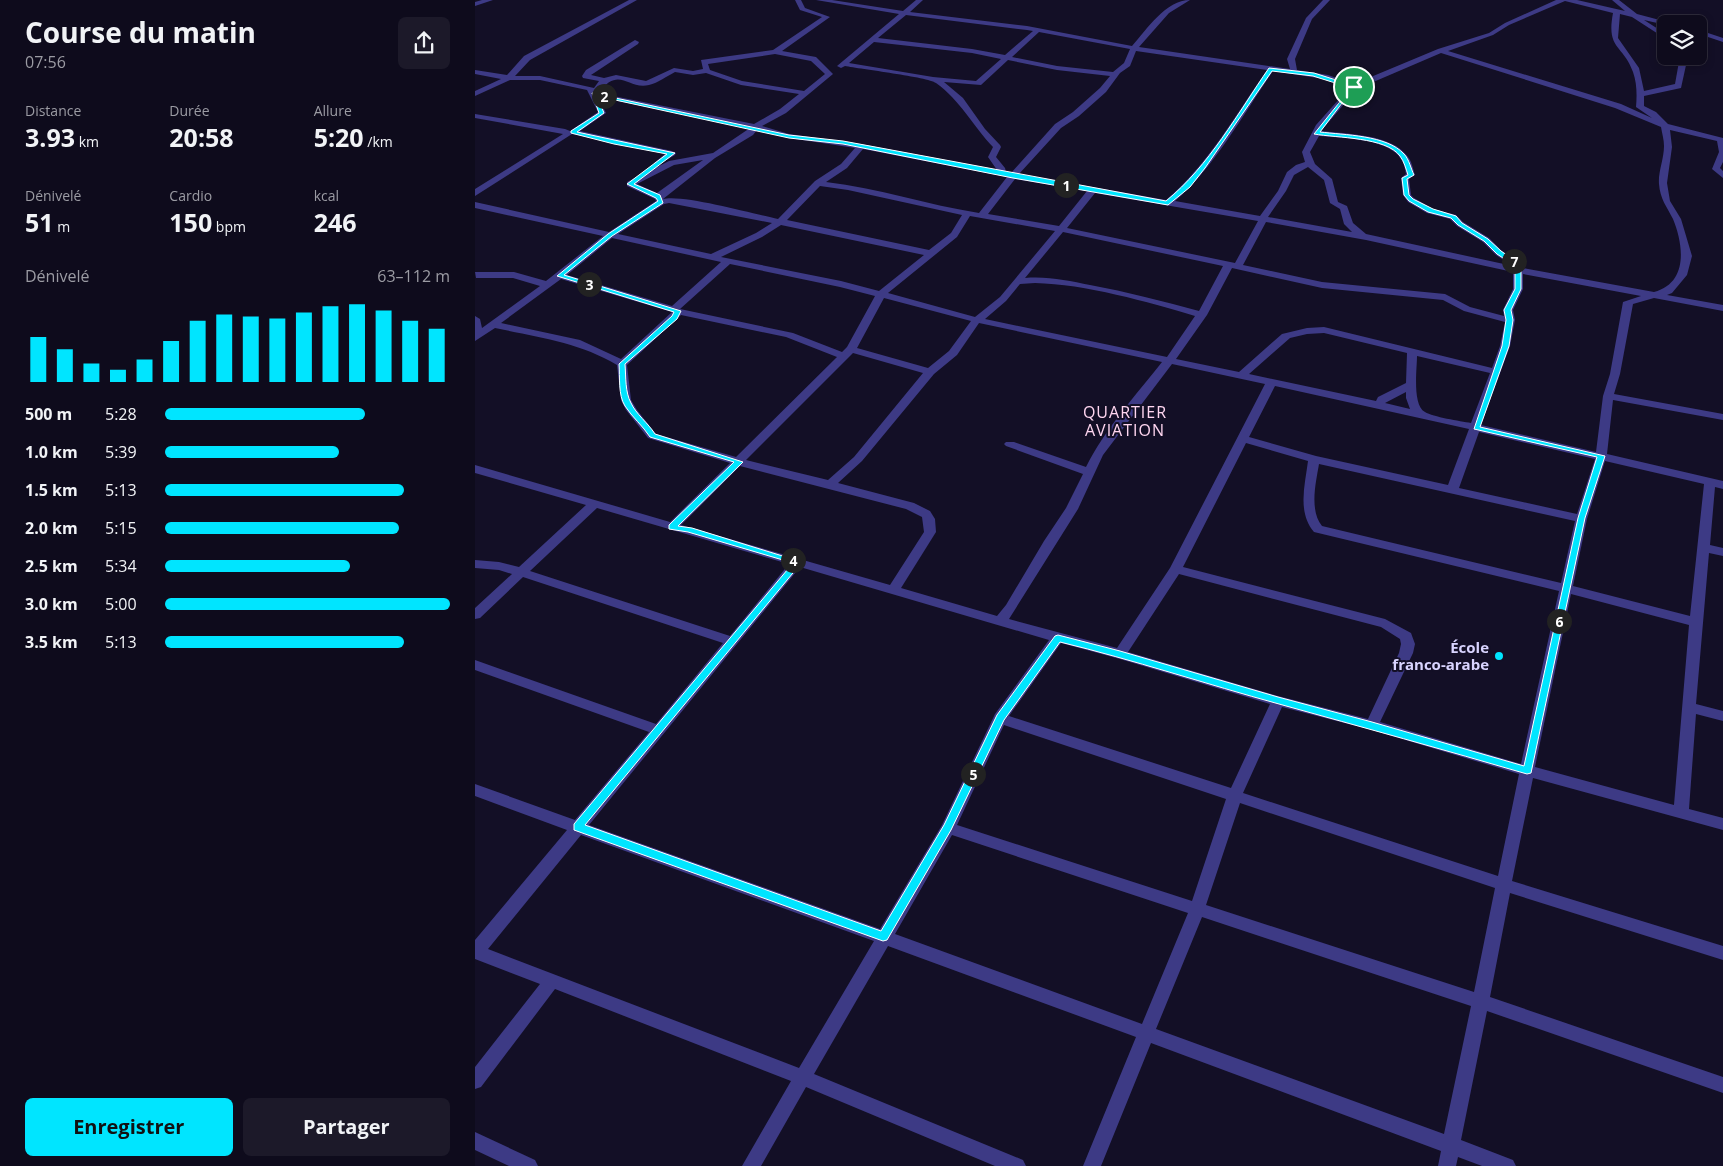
<!DOCTYPE html>
<html lang="fr">
<meta charset="utf-8">
<style>
:root{--surface:#0e0b1c;--page:#1c1929;--text:#f1f3f6;--muted:#9b9ba3;--line:#2e2b3b;--accent:#00e5ff}
body{margin:0;font-family:"Open Sans",sans-serif;background:var(--page);color:var(--text);height:100vh;display:flex;flex-direction:column;font-size:19px;white-space:nowrap}
*{box-sizing:border-box;margin:0}
p{font-size:16px;color:var(--muted)}
.icon{flex:none;width:28px;height:28px;fill:none;stroke:currentColor;stroke-width:2;stroke-linecap:round;stroke-linejoin:round}
.map{position:relative;flex:1;overflow:hidden}
.panel{display:flex;flex-direction:column;background:var(--surface);width:475px}
.panel>*{flex:none}
.controls{position:absolute;left:1182px;top:15px;display:grid;gap:10px}
.controls a{display:grid;place-items:center;width:50px;height:50px;border-radius:8px;background:var(--surface);box-shadow:0 2px 8px #0003,0 0 0 1px var(--line);font-size:25px}
.pin{position:absolute;display:grid;place-items:center;width:42px;height:42px;color:#fff;margin:-21px;border:2px solid #fff;border-radius:50%;box-shadow:0 1px 5px #0007}
.km{position:absolute;width:25px;height:25px;margin:-12px;border-radius:50%;background:#222;color:#fff;font-size:14px;line-height:25px;text-align:center}
.round{display:grid;place-items:center;flex:none;width:52px;height:52px;border-radius:8px;background:var(--page)}
.headline{display:flex;align-items:center;justify-content:space-between;height:85px;padding:0 25px}
h1{font-size:28px;font-weight:700;line-height:38px}
.figures{display:grid;grid-template-columns:repeat(3,1fr);gap:8px;height:85px;padding:5px 25px}
.figures div{display:grid;align-content:center}
.figures b{font-size:25px;font-weight:700}
.figures small{font-size:14px;font-weight:400}
.figures p{font-size:14px}
.chart{height:140px;padding:10px 25px}
.chart p{display:flex;justify-content:space-between}
.chart svg{width:100%;height:90px;margin-top:5px;stroke:var(--accent);stroke-width:6}
.action{display:flex;gap:10px;margin-top:auto;padding:10px 25px}
.action a{flex:1;height:58px;border-radius:8px;background:var(--accent);color:#111;font-size:20px;font-weight:700;line-height:58px;text-align:center}
.action a+a{background:var(--page);color:var(--text)}
ul{padding:0 25px;list-style:none;font-size:16px}
li{display:grid;grid-template-columns:80px 60px 1fr;align-items:center;height:38px}
li i{height:12px;border-radius:6px;background:var(--accent)}
main{display:flex;flex:1;min-height:0}
.map>svg:first-child{display:block}
</style>
<main>
<section class="panel">
<div class="headline"><div><h1>Course du matin</h1><p>07:56</p></div><a class="round"><svg class="icon" aria-label="share" viewBox="0 0 24 24"><path d="M12 15V3M7 8l5-5 5 5M5 13v7h14v-7"/></svg></a></div>
<div class="figures">
<div><p>Distance</p><b>3.93<small> km</small></b></div>
<div><p>Durée</p><b>20:58</b></div>
<div><p>Allure</p><b>5:20<small> /km</small></b></div>
</div>
<div class="figures">
<div><p>Dénivelé</p><b>51<small> m</small></b></div>
<div><p>Cardio</p><b>150<small> bpm</small></b></div>
<div><p>kcal</p><b>246</b></div>
</div>
<div class="chart"><p><span>Dénivelé</span>63–112 m</p>
<svg viewBox="0 0 160 44" preserveAspectRatio="none"><path d="M5 44V22M15 44V28M25 44V35M35 44V38M45 44V33M55 44V24M65 44V14M75 44V11M85 44V12M95 44V13M105 44V10M115 44V7M125 44V6M135 44V9M145 44V14M155 44V18"/></svg>
</div>
<ul>
<li><b>500 m</b>5:28<i style="width:70%"></i></li>
<li><b>1.0 km</b>5:39<i style="width:61%"></i></li>
<li><b>1.5 km</b>5:13<i style="width:84%"></i></li>
<li><b>2.0 km</b>5:15<i style="width:82%"></i></li>
<li><b>2.5 km</b>5:34<i style="width:65%"></i></li>
<li><b>3.0 km</b>5:00<i style="width:100%"></i></li>
<li><b>3.5 km</b>5:13<i style="width:84%"></i></li>
</ul>
<div class="action"><a>Enregistrer</a><a>Partager</a></div>
</section>
<div class="map">
<svg width="1248" height="1166" viewBox="0 0 1248 1166">
<rect width="100%" height="100%" fill="#130f26"/>
<g fill="none" stroke-linecap="round" stroke-linejoin="round">
<g fill="#3d3a85" fill-rule="evenodd">
<polygon points="7,0 18,0 0,6 0,2"/>
<path d="M154 0H162L55 60 40 76H65L119 88 124 81 108 78 107 76 111 70 160 40 164 42 163 44 116 75 129 78 141 75 171 81 199 68 218 71 228 69 226 60 298 50 347 17 325 10 320 0H326L330 8 355 17 307 51 341 57 358 74 311 113 287 126 314 134 386 144 522 170 513 157 518 147C498 126 485 100 461 83 453 77 385 69 370 66L366 68 362 66 424 14 341 0H357L428 11 441 0H448L435 12 552 26 657 46C672 29 691 0 715 0L694 13 664 47 815 69 812 59 831 18 848 0H855L837 19 820 59 822 70 853 75 879 84 963 49 1014 33 1030 23 1081 0H1102L1150 11 1137 0H1144L1162 14 1196 23 1191 25 1169 20 1191 34V39L1157 17 1145 14 1143 38 1164 68 1169 91 1200 84 1205 56H1213L1206 88 1169 96V106L1181 112 1193 124 1248 138V162L1245 168 1248 171V178L1237 169 1244 152 1242 141 1195 130 1197 147 1192 183 1195 201 1206 219 1217 256 1212 275 1197 293 1192 295 1248 305V311L1179 298 1158 304 1145 374 1139 394 1248 414V420L1138 400 1132 454 1248 481V489L1240 487 1235 545 1248 548V556L1234 553 1221 704 1248 711V721L1221 714 1214 809 1248 818V830L1058 778 1037 881 1248 946V960L1035 893 1015 997 1248 1077V1093L1012 1011 986 1140 1038 1160 1041 1166H1007L983 1157 981 1166H963L966 1151 676 1043 626 1166H608L661 1037 413 946 339 1074 548 1160 551 1166H520L331 1087 286 1166H267L316 1081 80 989 6 1087 0 1089V1067L65 984 0 959V940L92 830 0 796V784L100 820 174 732 0 670V660L181 724 248 643 48 577 5 618 0 619V608L37 574 24 570 0 568V560L24 562 44 567 111 505 0 473V465L195 522 255 463 173 438 151 410 146 400 142 365C104 342 62 337 20 328L0 341V316L5 319 7 328 65 286 38 278H1L0 272H39L71 281 128 236 0 208V202L134 232 181 201 180 199 152 186V182L194 161 238 153 275 128 123 97 131 113 105 131 197 151 201 153 200 155 183 165 179 163 190 154 97 134 0 196V189L88 134 0 118V114L90 129 95 131 123 112 112 90 65 80H35L0 96V91L26 79 0 74V70L32 75 49 56ZM1090 1 1138 13C1131 50 1148 44 1158 72 1162 83 1162 96 1161 107L1177 118 1146 104 973 51 1018 35 1034 25ZM431 15 552 30 558 31 530 55 497 49 403 38ZM564 32 655 49 649 63 638 72 582 66 537 57ZM399 42 497 53 526 59 501 81 458 77 374 63ZM661 51 792 70C761 114 733 165 691 200L544 174 586 128 604 116 631 92 645 73 655 66ZM966 53 1140 108 1186 127C1187 133 1189 140 1189 146 1189 159 1183 172 1184 184 1185 199 1192 207 1198 219 1209 246 1213 283 1179 292L1048 268 1046 263 1027 251 1014 238 988 222 981 215 958 209 939 198 936 195 934 179 940 175C938 169 937 162 933 157 918 134 871 134 846 131L882 89ZM300 54 336 61 350 74 329 91 267 81 235 70 233 64ZM533 60 582 70 635 76 625 88 598 112 580 124 536 173 531 172 530 168 521 157 526 147 525 145 510 129 488 98 469 82 506 85ZM798 71 849 79 874 88 841 125 827 152 830 162 821 165 812 172 803 191 785 216 700 201C739 168 769 113 798 71ZM200 72 218 75 231 73 266 85 324 94 305 109 279 124 123 93C145 65 152 90 174 85 183 83 192 76 200 72ZM282 130 314 138 380 148 366 164 340 181 303 219C279 214 208 194 188 199L240 158 278 135ZM844 136C866 138 913 138 926 159 929 163 930 169 931 174L926 178 928 195 933 202 952 213 975 219 982 226 1008 242 1021 255 1038 266 891 234 878 223 872 206 863 202 857 179 840 164 835 152ZM388 149 532 177 504 213C453 205 403 188 351 182L372 168ZM228 160 182 193 162 184 199 165ZM833 167 849 180 855 203 865 209 869 224 877 232 793 217 811 191 819 175ZM540 179 612 191 584 226 513 214ZM345 186 373 190 487 215 476 233 454 250 312 220ZM620 193 783 221 760 263 592 228ZM194 203 297 223 281 233 236 254 143 234 189 204ZM495 216 580 231 525 297 500 317 413 293 482 237ZM791 222 891 240 1038 272V289L1028 310 1029 316 995 307 970 294 847 282 768 265ZM306 225 449 255 404 291 366 281 246 257 287 237ZM588 232 748 266 724 311C688 301 652 292 615 285 594 281 573 276 550 278ZM137 238 246 262 197 306 92 275ZM255 264 365 287 400 296 372 347 367 352 318 333 205 309ZM757 268 847 288 968 300 989 311 1030 322 1025 346 1017 368 849 327 832 328 807 334 764 372 701 359 732 315ZM1048 274 1166 296 1148 302 1135 374 1128 396 1121 452 1006 425 1035 346 1040 320 1038 310 1048 289ZM86 279 197 312 146 359 105 340 26 323ZM560 283C610 284 673 302 720 316L692 357 510 319 531 301 545 284ZM409 298 496 321 474 351 453 368 382 348ZM206 315 311 337 362 357 261 457 181 434 162 410 156 400 152 365ZM504 323 687 362C661 395 630 429 611 467L539 442H531L529 444 531 446 608 474 591 508 569 541 531 605 522 616 426 588 461 532 460 519 455 511 439 503 363 483 387 461 459 374 482 355ZM849 333 932 353 931 383 903 397 901 401 774 374 815 338 832 334ZM378 353 448 373 379 457 353 480 271 460ZM942 356 1015 373 996 423C985 421 958 417 950 412 937 405 942 369 942 356ZM697 364 790 384 695 568 642 648 534 619 603 509 628 455ZM800 386 994 429 973 485 841 456 774 437ZM931 392V398L935 409 910 403ZM1004 432 1120 459 1102 514 984 488ZM771 443 833 461C830 485 822 512 839 532L1084 591 1046 764 905 722 938 653 940 644 936 633 910 619 708 567ZM1130 461 1229 484 1215 616 1098 586 1112 519ZM844 464 1100 521 1086 583 847 526C834 510 841 482 844 464ZM265 466 431 509 447 517 449 532 415 585 206 525ZM122 508 314 564 255 636 55 571ZM325 567 574 640 520 714 467 825 405 929 114 825ZM704 574 906 627 925 639 926 644 924 653 893 719 803 696 653 652ZM1096 594 1214 625 1199 805 1060 767ZM586 643 645 659 795 704 756 788 534 716ZM807 707 897 730 1044 774 1023 876 768 793ZM529 725 751 799 717 901 482 825ZM765 803 1020 888 999 992 731 905ZM106 835 399 941 324 1068 13 949ZM477 835 713 913 667 1024 420 934ZM727 917 996 1006 969 1134 681 1029Z"/>
<polygon points="1224,30 1248,38 1248,42 1224,34"/>
<polygon points="0,1132 60,1160 63,1166 34,1166 0,1150"/>
</g>
</g>
<path fill="#00e5ff" stroke="#fff" fill-rule="evenodd" d="M794 68 839 73 880 86 845 132C869 135 912 135 929 154 934 159 936 169 939 175L932 179 934 195 938 199 958 209 981 216 987 223 1013 239 1026 251 1046 265V289L1036 310 1038 320 1034 346 1005 427 1130 456 1110 518 1056 773 1052 774C970 750 887 727 804 704 731 684 659 660 585 642L529 720 476 830 412 940 408 941 99 830V824L318 563 213 532 194 529V525L259 462 175 437C168 426 157 417 150 406 143 395 145 377 144 364L197 316 199 312 82 276 133 234 183 201 181 198 152 184 192 154 139 144 96 133V131L124 113 117 93 314 135 368 141 691 201C734 166 763 113 794 68ZM797 71 838 76 876 88 839 134C862 138 911 137 925 156 929 161 931 169 933 175L927 178 929 195 934 201 953 212 976 218 983 225 1009 241 1022 254 1040 266V289L1029 310 1031 320 1027 346 999 429 1122 457 1103 518 1049 766 897 722 803 697 645 651 583 635 580 636 522 715 469 825 406 931 110 825 327 562 217 528 203 526 268 462 180 434C173 423 161 414 156 403 150 392 151 377 150 364L202 319 206 311 89 275 137 236 188 203 185 195 159 184 200 153 102 132 129 113 122 96 314 138 368 144 538 178 693 205 715 187 730 168Z"/>
<circle fill="#00e5ff" stroke="#130f26" stroke-width="2" cx="1024" cy="656" r="5"/>
<g text-anchor="middle" dominant-baseline="central" stroke-width="4" stroke-linejoin="round" paint-order="stroke">
<g font-size="15" font-weight="bold" fill="#d9d4ff" stroke="#130f26" text-anchor="end">
<text x="1014" y="647">École<tspan x="1014" dy="17">franco-arabe</tspan></text>
</g>
<g font-size="16" letter-spacing="1" fill="#ffd6f0" stroke="#130f26">
<text x="650" y="412">QUARTIER<tspan x="650" dy="18">AVIATION</tspan></text>
</g>
</g>
</svg>
<div class="controls">
<a><svg class="icon" aria-label="layers" viewBox="0 0 24 24"><path d="M12 4l9 5-9 5-9-5zM3 14l9 5 9-5"/></svg></a>
</div>
<div class="pin" style="left:879px;top:87px;background:#1e9e55"><svg class="icon" aria-label="arrive" viewBox="0 0 24 24"><path d="M6 21V4h12l-3 4 3 4H6"/></svg></div>
<b class="km" style="left:591px;top:185px">1</b>
<b class="km" style="left:129px;top:96px">2</b>
<b class="km" style="left:114px;top:284px">3</b>
<b class="km" style="left:318px;top:560px">4</b>
<b class="km" style="left:498px;top:774px">5</b>
<b class="km" style="left:1084px;top:621px">6</b>
<b class="km" style="left:1039px;top:261px">7</b>
</div>
</main>
